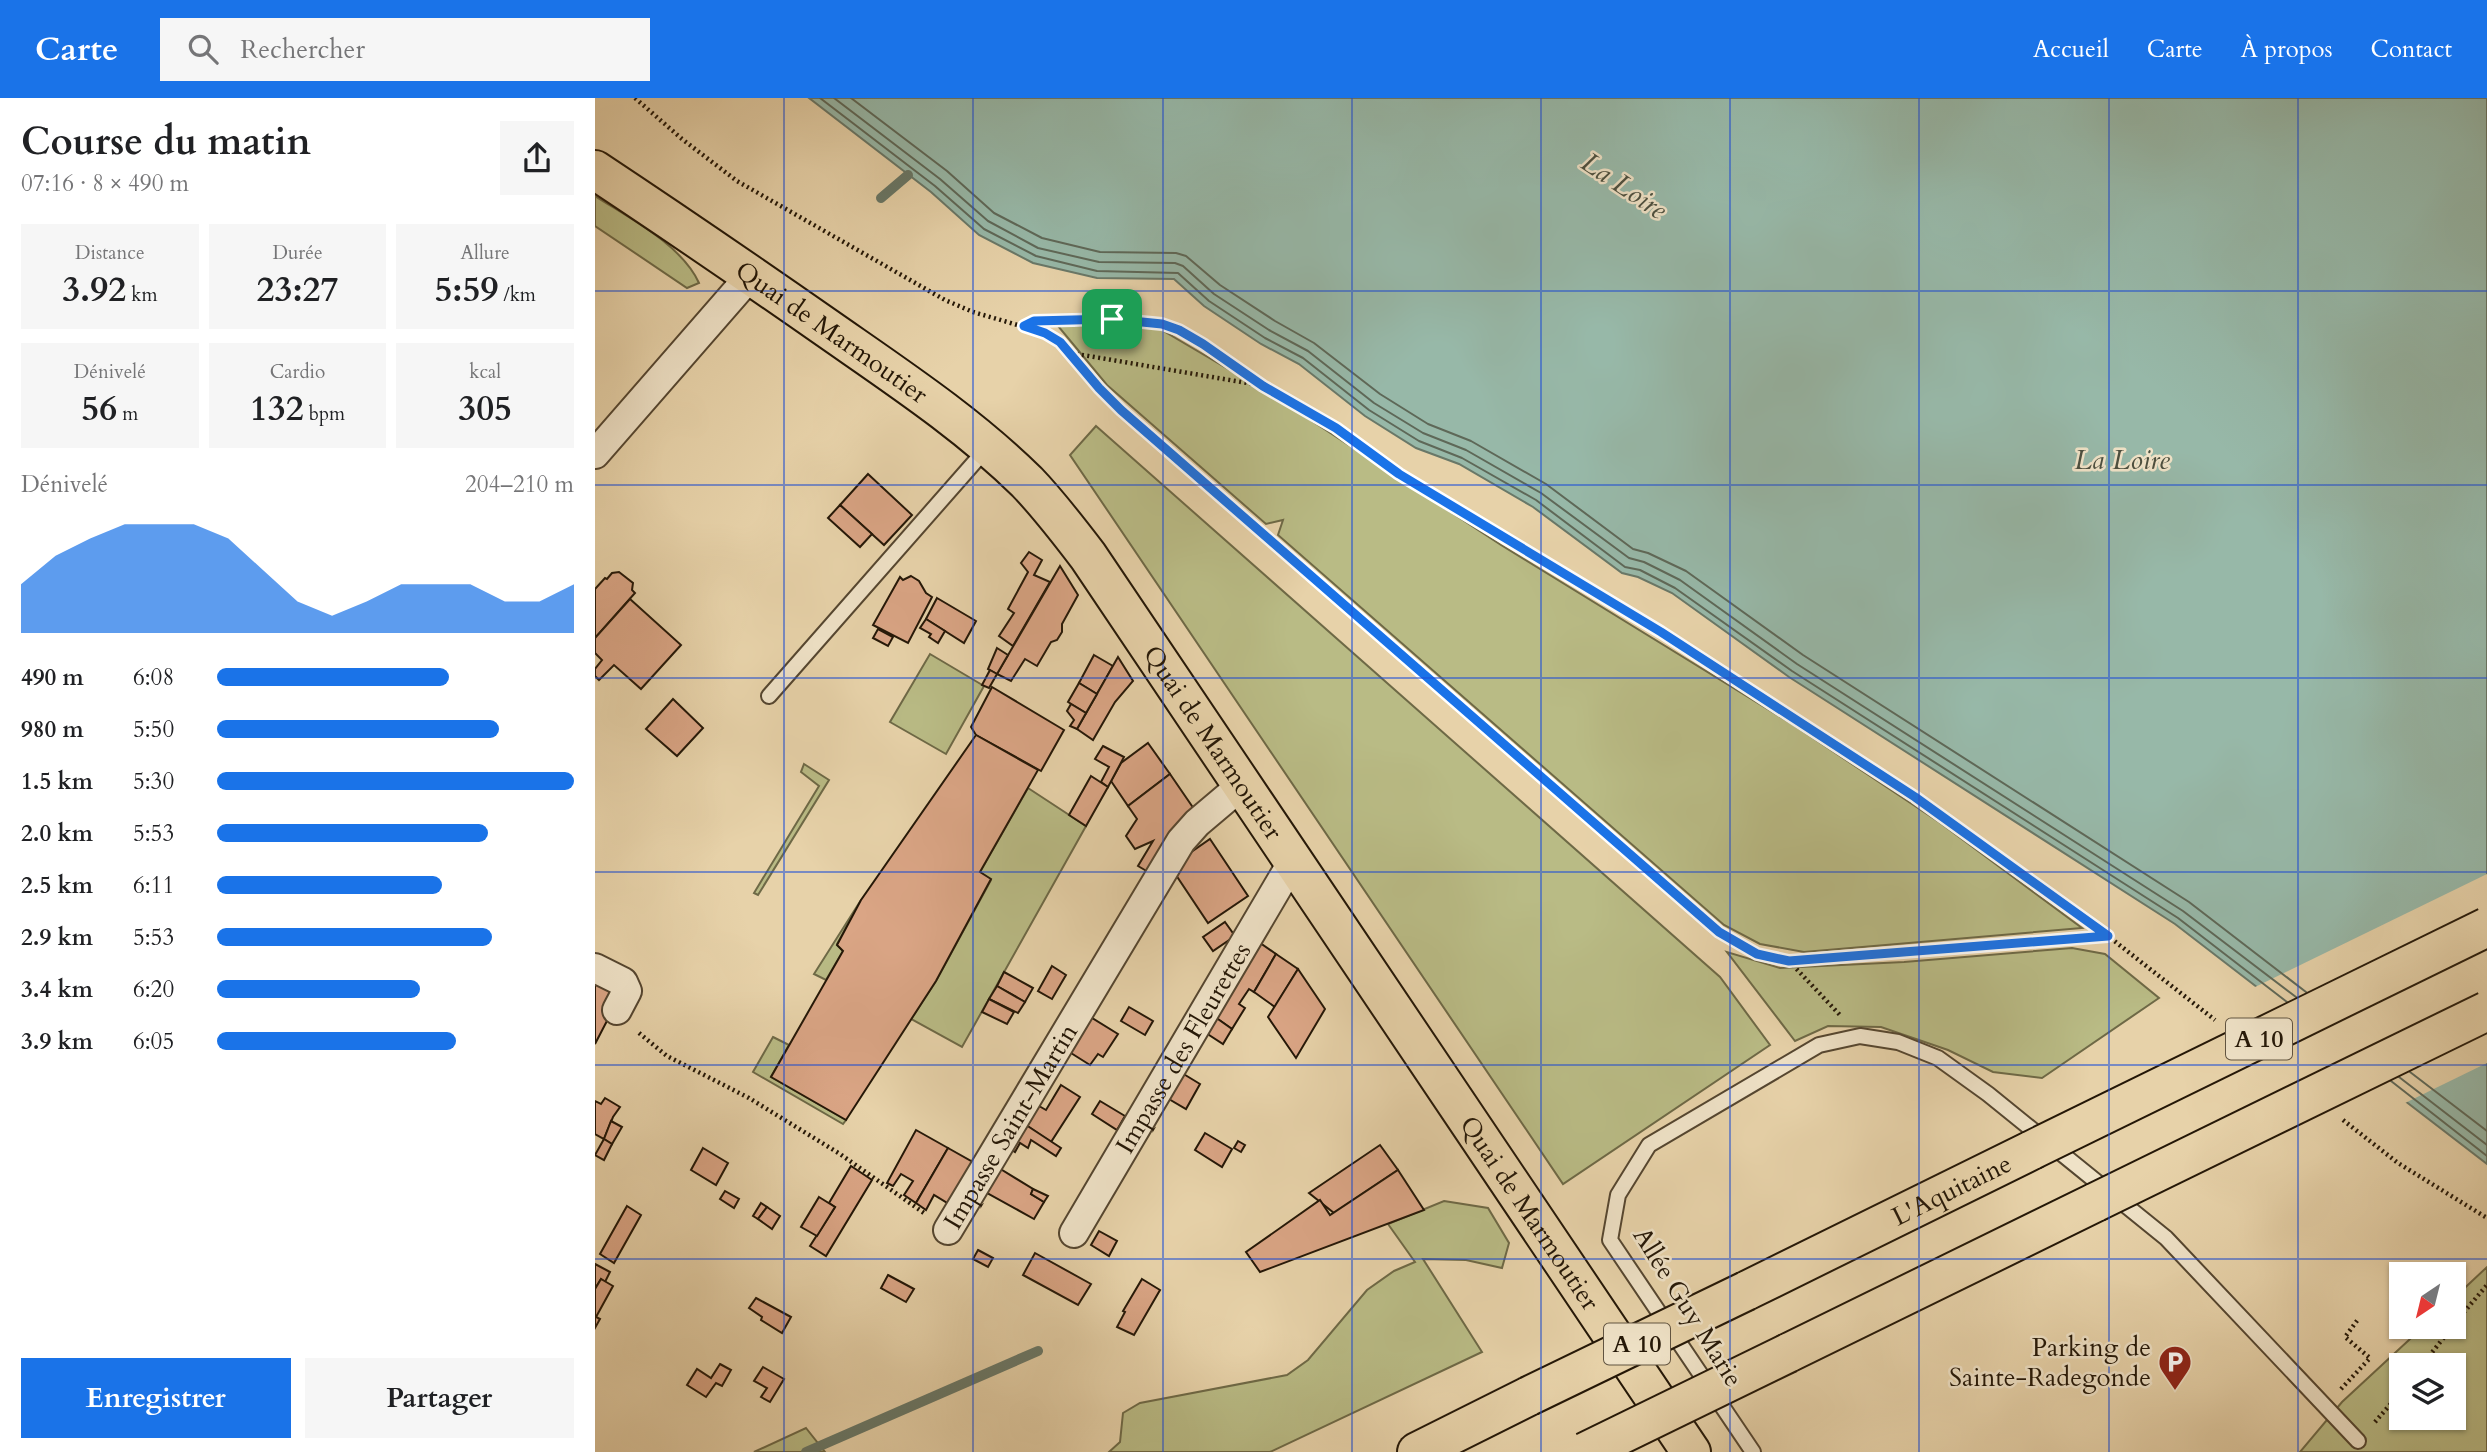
<!DOCTYPE html>
<html lang="fr">
<meta charset="utf-8">
<style>
:root{--surface:#fff;--page:#f6f6f6;--text:#202124;--muted:#757577;--accent:#1a73e8}
body{margin:0;font-family:Cardo,serif;background:var(--page);color:var(--text);height:100vh;display:flex;flex-direction:column;font-size:26px;white-space:nowrap}
*{box-sizing:border-box;margin:0}
p{font-size:23px;color:var(--muted)}
.icon{flex:none;width:38px;height:38px;fill:none;stroke:currentColor;stroke-width:2;stroke-linecap:round;stroke-linejoin:round}
.map{position:relative;flex:1;overflow:hidden}
.sheet{display:flex;flex-direction:column;background:var(--surface);width:595px}
.sheet>*{flex:none}
.needle{width:46px;rotate:215deg}
.tools{position:absolute;left:1794px;top:1164px;display:grid;gap:14px}
.tools a{display:grid;place-items:center;width:77px;height:77px;border-radius:0px;background:var(--surface);box-shadow:0 2px 5px #0004;font-size:35px}
.pin{position:absolute;display:grid;place-items:center;width:60px;height:60px;color:#fff;margin:-30px;border-radius:14px;box-shadow:0 4px 10px #0006}
.round{display:grid;place-items:center;flex:none;width:74px;height:74px;border-radius:0px;background:var(--page)}
.head{display:flex;align-items:center;justify-content:space-between;height:119px;padding:0 21px}
h1{font-size:38px;font-weight:600;line-height:52px}
.metrics{display:grid;grid-template-columns:repeat(3,1fr);gap:10px;height:119px;padding:7px 21px}
.metrics div{display:grid;align-content:center;border-radius:0px;background:var(--page);text-align:center}
.metrics b{font-size:35px;font-weight:600}
.metrics small{font-size:19px;font-weight:400}
.metrics p{font-size:19px}
.chart{height:196px;padding:14px 21px}
.chart p{display:flex;justify-content:space-between}
.chart svg{width:100%;height:126px;margin-top:7px;fill:var(--accent);opacity:.7}
.action{display:flex;gap:14px;margin-top:auto;padding:14px 21px}
.action a{flex:1;height:80px;border-radius:0px;background:var(--accent);color:#fff;font-size:28px;font-weight:600;line-height:80px;text-align:center}
.action a+a{background:var(--page);color:var(--text)}
ul{padding:0 21px;list-style:none;font-size:23px}
li{display:grid;grid-template-columns:112px 84px 1fr;align-items:center;height:52px}
li i{height:18px;border-radius:9px;background:var(--accent)}
header{display:flex;align-items:center;gap:42px;box-sizing:border-box;height:98px;padding:0 35px;background:var(--accent);color:#fff}
header strong{font-size:33px}
nav{display:flex;gap:38px;margin-inline-start:auto;font-size:24px}
.search{width:490px;height:63px;background:var(--page);display:flex;align-items:center;gap:18px;box-sizing:border-box;padding:0 24px;border-radius:0px;color:var(--muted);font-size:26px}
main{display:flex;flex:1;min-height:0}
.map>svg:first-child{display:block}
</style>
<header>
<strong>Carte</strong>
<div class="search"><svg class="icon" aria-label="search" viewBox="0 0 24 24"><circle cx="10" cy="10" r="6"/><path d="M15 15l6 6"/></svg>Rechercher</div>
<nav><a>Accueil</a><a>Carte</a><a>À propos</a><a>Contact</a></nav>
</header>
<main>
<section class="sheet">
<div class="head"><div><h1>Course du matin</h1><p>07:16 · 8 × 490 m</p></div><a class="round"><svg class="icon" aria-label="share" viewBox="0 0 24 24"><path d="M12 15V3M7 8l5-5 5 5M5 13v7h14v-7"/></svg></a></div>
<div class="metrics">
<div><p>Distance</p><b>3.92<small> km</small></b></div>
<div><p>Durée</p><b>23:27</b></div>
<div><p>Allure</p><b>5:59<small> /km</small></b></div>
</div>
<div class="metrics">
<div><p>Dénivelé</p><b>56<small> m</small></b></div>
<div><p>Cardio</p><b>132<small> bpm</small></b></div>
<div><p>kcal</p><b>305</b></div>
</div>
<div class="chart"><p><span>Dénivelé</span>204–210 m</p>
<svg viewBox="0 0 160 44" preserveAspectRatio="none"><path d="M0 44V27L10 17L20 11L30 6L40 6L50 6L60 11L70 22L80 33L90 38L100 33L110 27L120 27L130 27L140 33L150 33L160 27V44z"/></svg>
</div>
<ul>
<li><b>490 m</b>6:08<i style="width:65%"></i></li>
<li><b>980 m</b>5:50<i style="width:79%"></i></li>
<li><b>1.5 km</b>5:30<i style="width:100%"></i></li>
<li><b>2.0 km</b>5:53<i style="width:76%"></i></li>
<li><b>2.5 km</b>6:11<i style="width:63%"></i></li>
<li><b>2.9 km</b>5:53<i style="width:77%"></i></li>
<li><b>3.4 km</b>6:20<i style="width:57%"></i></li>
<li><b>3.9 km</b>6:05<i style="width:67%"></i></li>
</ul>
<div class="action"><a>Enregistrer</a><a>Partager</a></div>
</section>
<div class="map">
<svg width="1892" height="1354" viewBox="0 0 1892 1354">
<rect width="100%" height="100%" fill="#e7d2a9"/>
<filter id="stains"><feTurbulence type="fractalNoise" baseFrequency=".00286" numOctaves="4"/><feColorMatrix values="0 0 0 0 .2 0 0 0 0 .09 0 0 0 0 .02 0 0 0 .5 -.17"/></filter>
<radialGradient id="worn" r=".72"><stop offset=".6" stop-color="#630" stop-opacity="0"/><stop offset="1" stop-color="#630" stop-opacity=".3"/></radialGradient>
<g fill="#b9bb85" stroke="#6e6946" stroke-width="2" fill-rule="evenodd">
<path d="M0 98C34 120 87 147 104 185L92 190 0 128Z"/>
<polygon points="463,228 560,228 679,298 906,447 1197,626 1344,724 1487,830 1209,854 1165,846 1129,827 683,437 688,422 671,426 512,287"/>
<polygon points="501,328 1125,879 1175,947 968,1086 475,357"/>
<polygon points="335,556 389,588 351,656 295,624"/>
<polygon points="209,666 234,682 163,797 159,795 224,688 206,674"/>
<polygon points="433,690 491,728 367,949 316,921 341,883 396,782 385,774"/>
<polygon points="266,802 242,846 248,853 231,882 219,876"/>
<polygon points="1477,850 1510,856 1564,900 1447,980 1398,974 1353,952 1286,929 1233,928 1200,943 1132,854 1185,870 1309,864"/>
<polygon points="178,939 194,947 176,979 251,1022 248,1026 158,974"/>
<polygon points="849,1103 893,1110 914,1145 907,1170 871,1162 828,1161 887,1254 675,1354 514,1354 525,1344 528,1315 545,1305 692,1277 713,1262 772,1192 799,1173 820,1164 793,1126"/>
<path d="M1892 1169V1354H1705L1747 1304 1828 1229 1858 1228 1859 1200ZM1806 1267H1858V1320H1806Z"/>
<polygon points="211,1330 230,1354 159,1354"/>
</g>
<polygon fill="#97b8a8" stroke="#697868" stroke-width="2" points="214,0 1892,0 1892,1066 1580,826 1194,579 1077,495 1043,479 1027,475 938,409 864,366 821,350 770,318 704,266 666,246 609,208 579,181 502,180 438,165 384,137 336,94"/>
<polygon fill="#e7d2a9" points="1892,776 1892,965 1808,1006 1658,890"/>
<g fill="none" stroke-linecap="round" stroke-linejoin="round">
<g stroke="#5e6858" stroke-width="2">
<polyline points="225,0 340,88 389,131 441,158 502,173 583,175 614,203 670,240 708,260 774,312 824,343 867,360 941,402 1030,469 1045,472 1080,490 1197,573 1583,820 1692,904"/>
<polyline points="239,0 345,81 393,123 443,150 504,164 580,165 588,168 619,196 674,232 713,253 779,305 828,335 871,352 946,395 1034,460 1049,464 1085,482 1202,566 1588,813 1701,899"/>
<polyline points="256,0 352,73 399,115 447,140 505,154 581,155 591,158 625,187 680,223 719,245 785,296 833,326 876,343 951,386 1038,451 1053,455 1091,473 1208,557 1594,804 1711,894"/>
<polyline points="1815,974 1892,1033"/>
<polyline points="1804,979 1892,1047"/>
<polyline points="1796,983 1892,1058"/>
</g>
<g stroke="#697868" stroke-width="10">
<polyline points="286,100 313,77"/>
<polyline points="211,1354 443,1253"/>
</g>
</g>
<g fill="#daa585" stroke="#241707" stroke-width="2">
<polygon points="273,376 317,417 289,447 245,407"/>
<polygon points="245,407 277,436 265,449 233,420"/>
<polygon points="434,454 447,462 439,477 455,484 418,548 404,538 419,515 413,511 433,474 426,465"/>
<polygon points="465,468 483,497 467,526 467,534 462,542 456,544 442,568 430,561 416,583 402,576"/>
<polygon points="24,474 38,485 37,492 40,495 0,540 0,491 10,480 12,481 17,475"/>
<polygon points="316,478 324,483 331,495 337,499 313,545 278,527 305,479 308,482"/>
<polygon points="342,500 381,523 369,545 331,521"/>
<polygon points="35,501 86,547 46,591 19,567 4,582 0,578 0,571 7,562 0,555 0,540"/>
<polygon points="331,521 350,533 343,545 334,539 336,536 325,530"/>
<polygon points="283,531 298,539 293,548 278,540"/>
<polygon points="402,550 413,557 402,576 393,571"/>
<polygon points="499,557 518,568 502,596 484,585"/>
<polygon points="523,559 538,583 520,604 498,642 482,631"/>
<polygon points="395,572 402,576 394,590 387,587"/>
<polygon points="484,585 502,596 491,615 473,604"/>
<polygon points="397,589 469,632 446,673 381,637 376,629"/>
<polygon points="78,601 108,630 82,658 51,631"/>
<polygon points="476,606 491,615 482,631 475,628 479,622 472,613"/>
<polygon points="381,637 443,672 385,774 396,781 341,883 251,1022 176,979 248,853 242,847 266,802"/>
<polygon points="553,645 575,676 533,708 516,683 526,665"/>
<polygon points="508,648 529,659 513,689 506,684 514,669 500,661"/>
<polygon points="575,676 599,711 555,775 543,768 558,743 540,751 531,738 542,721 533,708"/>
<polygon points="496,678 513,689 491,728 474,717"/>
<polygon points="615,741 653,798 613,825 579,774 592,757"/>
<polygon points="630,824 640,838 618,853 608,839"/>
<polygon points="658,840 681,856 659,894 654,891 644,906 650,910 637,931 620,919"/>
<polygon points="681,856 703,871 680,909 659,894"/>
<polygon points="457,868 471,877 457,901 443,893"/>
<polygon points="703,871 730,911 701,960 673,919"/>
<polygon points="409,874 438,890 430,904 402,888"/>
<polygon points="0,876 14,884 14,919 0,946"/>
<polygon points="402,888 430,904 423,915 394,901"/>
<polygon points="394,901 419,914 412,926 387,914"/>
<polygon points="534,909 558,923 550,937 526,923"/>
<polygon points="489,915 523,936 508,959 503,956 495,967 468,950"/>
<polygon points="620,919 637,931 628,946 611,935"/>
<polygon points="582,972 605,986 591,1011 567,997"/>
<polygon points="466,987 485,999 456,1044 425,1023 437,1004 451,1012"/>
<polygon points="10,1000 25,1009 18,1019 9,1041 0,1036 0,1003 6,1006"/>
<polygon points="505,1003 530,1018 522,1032 497,1016"/>
<polygon points="16,1023 27,1029 17,1046 9,1041"/>
<polygon points="425,1023 466,1050 461,1058 436,1042 433,1050 425,1045 420,1054 411,1048"/>
<polygon points="321,1032 353,1050 321,1105 309,1097 318,1083 306,1076 298,1088 292,1085"/>
<polygon points="610,1035 637,1051 627,1069 600,1052"/>
<polygon points="9,1041 17,1046 9,1062 0,1057"/>
<polygon points="643,1043 650,1047 646,1054 639,1050"/>
<polygon points="785,1047 803,1072 739,1115 714,1095"/>
<polygon points="108,1050 133,1065 121,1087 96,1072"/>
<polygon points="353,1050 383,1067 359,1109 339,1097 331,1112 321,1105"/>
<polygon points="399,1067 438,1091 436,1096 449,1104 439,1121 385,1091"/>
<polygon points="256,1068 277,1082 231,1158 215,1148 240,1109 234,1105"/>
<polygon points="803,1072 829,1112 665,1174 651,1154 725,1102 735,1117"/>
<polygon points="438,1091 453,1098 449,1104 436,1096"/>
<polygon points="130,1093 144,1101 139,1110 125,1101"/>
<polygon points="224,1099 240,1109 222,1138 206,1129"/>
<polygon points="166,1105 172,1109 163,1121 158,1118"/>
<polygon points="32,1108 46,1117 19,1165 5,1156"/>
<polygon points="172,1109 185,1118 177,1131 163,1121"/>
<polygon points="504,1133 522,1143 514,1158 496,1147"/>
<polygon points="383,1152 398,1160 393,1169 378,1161"/>
<polygon points="440,1155 496,1186 483,1207 428,1177"/>
<polygon points="0,1166 15,1174 10,1184 6,1181 0,1191"/>
<polygon points="293,1177 319,1191 311,1204 286,1190"/>
<polygon points="6,1181 18,1188 1,1219 5,1221 0,1230 0,1191"/>
<polygon points="547,1181 565,1192 539,1237 522,1229 530,1214 528,1213"/>
<polygon points="161,1200 196,1219 187,1235 166,1222 167,1219 154,1210"/>
<polygon points="125,1266 136,1272 127,1288 121,1285 111,1299 92,1287 102,1271 116,1280"/>
<polygon points="168,1269 189,1281 175,1304 166,1299 172,1290 159,1283"/>
</g>
<g fill="none" stroke-linecap="round" stroke-linejoin="round">
<defs>
<g id="service">
<polyline points="174,598 392,350"/>
<polyline points="1158,1354 1015,1142 1023,1097 1054,1047 1224,947 1265,938 1303,944 1343,960 1393,996 1571,1140 1763,1343"/>
</g>
<g id="minor">
<polyline points="0,356 156,177"/>
<polyline points="0,870 28,884 32,893 22,912"/>
<path id="s1" d="M353 1132 586 743 602 725 647 687"/>
<path id="s2" d="M479 1135 698 763"/>
</g>
<g id="primary">
<path id="s3" d="M0 72C77 123 153 175 229 228 299 277 371 324 432 384 454 407 474 433 493 458L1096 1354"/>
</g>
<g id="motorway">
<path id="s4" d="M1151 1193 1437 1052"/>
<polyline points="1193,1255 1501,1104"/>
<polyline points="822,1354 934,1298"/>
</g>
</defs>
<use href="#service" stroke="#554630" stroke-width="18"/>
<use href="#minor" stroke="#554630" stroke-width="32"/>
<use href="#primary" stroke="#241707" stroke-width="42"/>
<use href="#motorway" stroke="#241707" stroke-width="42"/>
<g stroke="#241707" stroke-width="4.5" stroke-dasharray="2 3.5" stroke-linecap="butt">
<polyline points="40,0 87,41 142,83 350,202 378,214 450,235 476,255 504,290 526,312 1124,834 1162,856 1194,863 1513,838"/>
<polyline points="429,228 439,223 542,222 567,226 584,232 608,246 668,288 741,330 804,376 1066,534 1320,700 1513,838 1620,922"/>
<polyline points="476,255 664,287"/>
<polyline points="1194,863 1245,917"/>
<polyline points="44,935 72,958 154,1000 245,1056 329,1115"/>
<polyline points="1748,1022 1803,1065 1892,1120"/>
<polyline points="1858,1227 1892,1187"/>
<polyline points="1827,1267 1858,1228"/>
<polyline points="1746,1291 1775,1260 1750,1239 1764,1220"/>
<polyline points="1780,1324 1806,1294"/>
</g>
<use href="#service" stroke="#efe2c7" stroke-width="14"/>
<use href="#minor" stroke="#efe2c7" stroke-width="28"/>
<use href="#primary" stroke="#e7d2a9" stroke-width="38"/>
<use href="#motorway" stroke="#e7d2a9" stroke-width="38"/>
<defs>
<g id="motorway-bridge">
<polyline points="1437,1052 1892,829"/>
<polyline points="1501,1104 1892,913"/>
<polyline points="934,1298 1151,1193"/>
<polyline points="990,1354 1193,1255"/>
</g>
</defs>
<use href="#motorway-bridge" stroke="#241707" stroke-width="42" stroke-linecap="butt"/>
<use href="#motorway-bridge" stroke="#e7d2a9" stroke-width="38"/>
</g>
<g fill="none" stroke-linecap="round" stroke-linejoin="round">
<defs>
<polygon id="route" points="517,221 567,226 584,232 608,246 668,288 741,330 804,376 1066,534 1320,699 1513,838 1194,863 1162,856 1124,834 526,312 504,290 465,244 450,235 429,228 439,223"/>
</defs>
<use href="#route" stroke="#fff" stroke-width="14"/>
<use href="#route" stroke="#1a73e8" stroke-width="9"/>
</g>
<path fill="none" stroke="#1d4ed8" stroke-width="2" stroke-opacity="0.55" d="M189 0V1354M378 0V1354M568 0V1354M757 0V1354M946 0V1354M1135 0V1354M1324 0V1354M1514 0V1354M1703 0V1354M0 193H1892M0 387H1892M0 580H1892M0 774H1892M0 967H1892M0 1161H1892"/>
<defs>
<symbol id="parking-pin" viewBox="-11 -11 22 30"><path d="M0 17L-7.5 6A9.5 9.5 0 1 1 7.5 6Z" fill="#8f2418" stroke="#efe2c7"/><path d="M-3.5-5.5H1a3.5 3.5 0 0 1 0 7H-1V5.5H-3.5ZM-1-3.4V-.6H.8a1.4 1.4 0 0 0 0-2.8Z" fill="#fff"/></symbol>
</defs>
<g fill-rule="evenodd">
<use href="#parking-pin" x="1561" y="1245" width="38" height="52"/>
</g>
<g text-anchor="middle" dominant-baseline="central" stroke-width="5" stroke-linejoin="round" paint-order="stroke">
<g fill="#efe2c7" stroke="#615441" stroke-width="2">
<rect x="1631" y="920.5" width="66" height="41" rx="5"/>
<rect x="1009" y="1225.5" width="66" height="41" rx="5"/>
</g>
<g font-size="24" font-weight="bold" fill="#241707">
<text x="1664" y="941">A 10</text>
<text x="1042" y="1246">A 10</text>
</g>
<g font-size="26" fill="#241707" stroke="#efe2c7">
<text stroke="none"><textPath href="#s3" startOffset="287">Quai de Marmoutier</textPath></text>
<text stroke="none"><textPath href="#s3" startOffset="854">Quai de Marmoutier</textPath></text>
<text stroke="none"><textPath href="#s2" startOffset="215">Impasse des Fleurettes</textPath></text>
<text stroke="none"><textPath href="#s1" startOffset="121">Impasse Saint-Martin</textPath></text>
<text stroke="none"><textPath href="#s4" startOffset="229">L'Aquitaine</textPath></text>
<text stroke="none"><textPath href="#s3" startOffset="1421">Quai de Marmoutier</textPath></text>
<text transform="translate(1093 1209) rotate(58)">Allée Guy Marie</text>
</g>
<g font-size="26" fill="#241707" stroke="#efe2c7" text-anchor="end">
<text x="1556" y="1249">Parking de<tspan x="1556" dy="30">Sainte-Radegonde</tspan></text>
</g>
<g font-size="28" font-style="italic" fill="#4c4f3f" stroke="#efe2c7">
<text transform="translate(1029 88) rotate(34)">La Loire</text>
<text x="1527" y="362">La Loire</text>
</g>
</g>
<rect width="100%" height="100%" filter="url(#stains)"/>
<rect width="100%" height="100%" fill="url(#worn)"/>
</svg>
<div class="tools">
<a><svg class="needle" viewBox="-14 -14 28 28"><path d="M0-13l5 13h-10z" fill="#e53935"/><path d="M0 13l5-13h-10z" fill="#757577"/></svg></a>
<a><svg class="icon" aria-label="layers" viewBox="0 0 24 24"><path d="M12 4l9 5-9 5-9-5zM3 14l9 5 9-5"/></svg></a>
</div>
<div class="pin" style="left:517px;top:221px;background:#1e9e55"><svg class="icon" aria-label="arrive" viewBox="0 0 24 24"><path d="M6 21V4h12l-3 4 3 4H6"/></svg></div>
</div>
</main>
